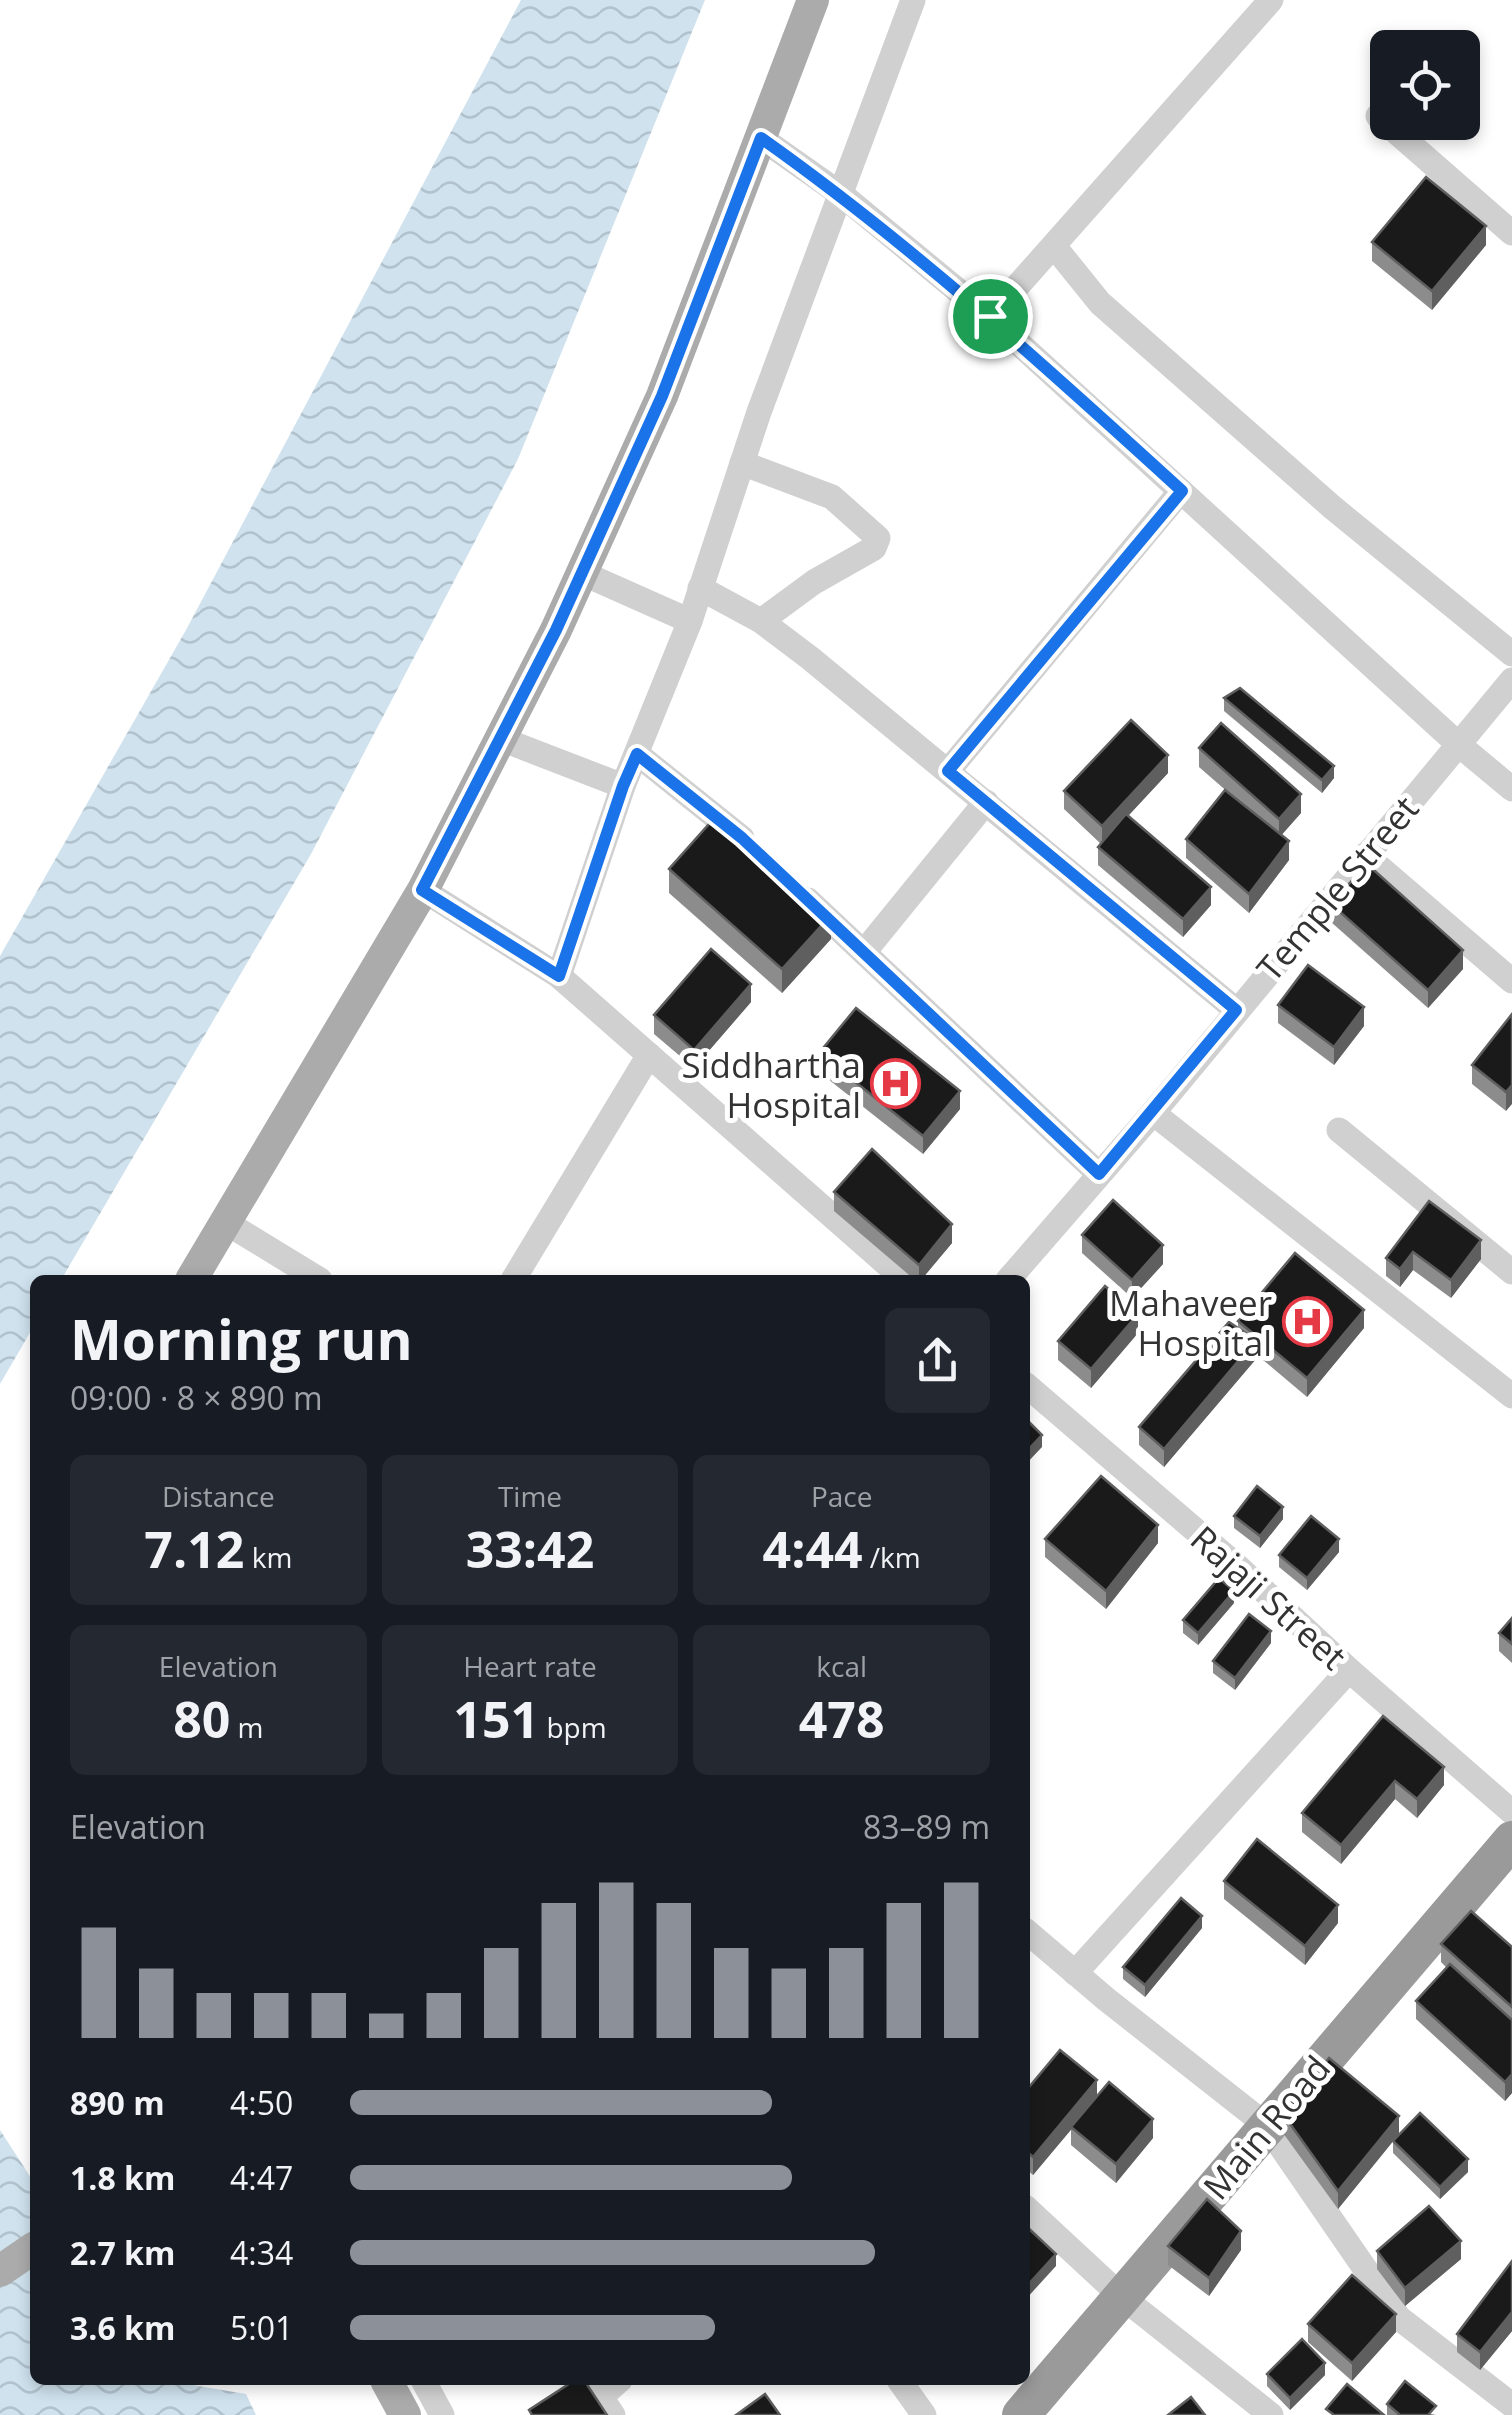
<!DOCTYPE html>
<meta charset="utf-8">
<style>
:root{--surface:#171b24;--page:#242831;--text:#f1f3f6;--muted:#9ea1a6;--accent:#8c9099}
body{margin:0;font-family:"Open Sans",sans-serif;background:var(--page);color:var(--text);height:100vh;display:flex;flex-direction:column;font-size:38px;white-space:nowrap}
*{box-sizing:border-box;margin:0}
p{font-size:32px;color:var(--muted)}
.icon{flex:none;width:55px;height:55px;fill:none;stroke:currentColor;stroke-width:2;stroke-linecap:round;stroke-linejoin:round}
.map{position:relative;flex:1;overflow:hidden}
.panel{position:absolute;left:30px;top:1275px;width:1000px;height:1110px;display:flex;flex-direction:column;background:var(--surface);border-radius:15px;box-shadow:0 5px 15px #0003}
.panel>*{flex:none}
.tools{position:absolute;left:1370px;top:30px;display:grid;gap:20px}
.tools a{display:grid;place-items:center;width:110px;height:110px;border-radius:15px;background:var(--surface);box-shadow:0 5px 15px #0003;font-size:50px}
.pin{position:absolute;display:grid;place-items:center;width:85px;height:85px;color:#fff;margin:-42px;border:5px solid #fff;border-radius:50%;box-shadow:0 2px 10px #0007}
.round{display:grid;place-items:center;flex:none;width:105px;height:105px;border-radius:15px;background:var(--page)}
.headline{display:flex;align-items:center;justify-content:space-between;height:170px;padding:0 40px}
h1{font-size:55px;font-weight:700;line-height:75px}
.metrics{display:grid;grid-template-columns:repeat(3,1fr);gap:15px;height:170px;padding:10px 40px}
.metrics div{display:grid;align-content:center;border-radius:15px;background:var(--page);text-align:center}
.metrics b{font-size:50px;font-weight:700}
.metrics small{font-size:28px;font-weight:400}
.metrics p{font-size:28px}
.chart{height:280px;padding:20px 40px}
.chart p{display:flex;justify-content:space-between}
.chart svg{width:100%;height:180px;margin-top:10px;stroke:var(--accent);stroke-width:6}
ul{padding:0 40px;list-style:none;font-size:32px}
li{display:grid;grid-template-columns:160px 120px 1fr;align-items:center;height:75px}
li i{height:25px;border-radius:12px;background:var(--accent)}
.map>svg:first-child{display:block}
</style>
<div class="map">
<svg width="1512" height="2415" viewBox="0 0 1512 2415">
<defs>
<pattern id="water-waves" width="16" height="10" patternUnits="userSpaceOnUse" patternTransform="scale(2.5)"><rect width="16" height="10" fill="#cfe2ee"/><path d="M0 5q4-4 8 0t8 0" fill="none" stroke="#b2c2cd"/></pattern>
</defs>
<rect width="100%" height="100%" fill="#fff"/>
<g fill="url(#water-waves)">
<polygon points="521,0 705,0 518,459 311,854 61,1280 35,1280 35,1324 0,1384 0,956 186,630"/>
<polygon points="0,2130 35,2184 35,2380 163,2380 246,2394 256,2415 0,2415"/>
</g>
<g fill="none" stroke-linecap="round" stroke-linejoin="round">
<g stroke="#d0d0d0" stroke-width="25">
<polyline points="1378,116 1512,233"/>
<polyline points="761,138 842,195 990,317 1458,744 1512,789"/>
<polyline points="1054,246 1100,303 1332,507 1512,654"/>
<polyline points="990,317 1271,0"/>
<polyline points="742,463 832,497 878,538 874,548 814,582 761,621"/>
<polyline points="582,573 690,621"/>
<polyline points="700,588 761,621 810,658 1236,1010"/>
<polyline points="501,739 623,786"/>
<polyline points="637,754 742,838"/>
<polyline points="948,771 1181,491"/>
<polyline points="1365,855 1512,981"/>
<polyline points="423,890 559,976 905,1280"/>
<polyline points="808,900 1099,1174"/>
<polyline points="864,952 986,802"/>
<polyline points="559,976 623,786 690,621 759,412 913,0"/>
<polyline points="1153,1113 1512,1396"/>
<polyline points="1339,1130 1512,1272"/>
<polyline points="225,1222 320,1280"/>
<polyline points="513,1280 649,1055"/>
<polyline points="1008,1280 1153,1113 1512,680"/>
<polyline points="1025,1384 1237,1566 1349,1670 1512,1812"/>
<polyline points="1025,1930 1106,1999 1266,2125 1399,2318 1512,2405"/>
<polyline points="1075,1973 1349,1670"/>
<polyline points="1025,2207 1122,2297 1271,2415"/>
<polyline points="423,2380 442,2415"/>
<polyline points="589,2380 613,2415"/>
<polyline points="899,2380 924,2415"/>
<polyline points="601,2397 620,2380"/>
</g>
<g stroke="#ababab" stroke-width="32">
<polyline points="191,1280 423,890 556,630 662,396 813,0"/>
<polyline points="0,2271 35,2247"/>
<polyline points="386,2380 405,2415"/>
</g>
<polyline stroke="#9a9a9a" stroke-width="38" points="1021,2415 1512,1840"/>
</g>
<g fill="#8c8c8c">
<polygon points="1372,242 1486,245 1432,310 1372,261"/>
<polygon points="1224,698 1334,778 1322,793 1224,711"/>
<polygon points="1199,748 1301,813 1281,835 1289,860 1249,913 1186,858 1186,839 1230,794 1199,767"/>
<polygon points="1168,773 1128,816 1211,905 1183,937 1098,865 1098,847 1101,844 1064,809 1064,791"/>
<polygon points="669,869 831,939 782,993 669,893"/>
<polygon points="1331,904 1463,969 1428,1008 1331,922"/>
<polygon points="751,1002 694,1068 654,1034 654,1015"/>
<polygon points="1278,1005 1364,1026 1334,1065 1278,1023"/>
<polygon points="1512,1014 1506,1111 1472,1084 1472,1065"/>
<polygon points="819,1053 960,1109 923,1154 819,1072"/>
<polygon points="834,1192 952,1243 921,1280 915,1280 834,1211"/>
<polygon points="1429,1201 1481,1259 1451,1298 1413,1270 1400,1287 1386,1276 1386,1258"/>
<polygon points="1082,1235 1163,1264 1132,1298 1082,1253"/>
<polygon points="1238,1321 1364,1328 1307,1397 1256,1354 1256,1359 1164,1467 1139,1445 1139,1427 1238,1328"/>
<polygon points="1138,1333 1091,1388 1058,1360 1058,1341"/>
<polygon points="1234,1516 1283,1519 1260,1548 1234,1528"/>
<polygon points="1045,1539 1158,1543 1106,1609 1045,1557"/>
<polygon points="1339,1552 1307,1590 1279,1567 1279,1555"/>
<polygon points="1234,1603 1198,1645 1183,1633 1183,1620"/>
<polygon points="1512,1618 1512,1663 1499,1651 1499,1633"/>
<polygon points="1271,1643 1235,1690 1213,1673 1213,1661"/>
<polygon points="1383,1716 1444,1785 1417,1818 1395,1799 1341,1864 1302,1832 1302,1813"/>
<polygon points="1224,1881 1338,1923 1305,1965 1224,1899"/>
<polygon points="1202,1928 1145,1997 1123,1979 1123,1967"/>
<polygon points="1441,1944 1512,1947 1512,2093 1505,2101 1416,2019 1416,2001 1446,1967 1441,1962"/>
<polygon points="1025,2092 1097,2097 1153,2138 1116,2183 1071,2145 1071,2129 1033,2175 1025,2168"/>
<polygon points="1283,2114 1399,2134 1468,2172 1440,2199 1393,2153 1393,2141 1338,2209 1283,2133"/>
<polygon points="1168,2246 1241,2250 1209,2296 1168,2265"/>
<polygon points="1377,2251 1461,2259 1405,2306 1377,2269"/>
<polygon points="1512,2261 1512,2331 1480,2370 1457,2352 1457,2334"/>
<polygon points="1308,2324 1396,2332 1352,2381 1308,2342"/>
<polygon points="1267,2374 1325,2375 1290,2410 1267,2386"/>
<polygon points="1387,2404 1436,2415 1387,2415"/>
</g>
<g fill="#5f5f5f">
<polygon points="1486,226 1486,245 1432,310 1432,291"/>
<polygon points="1168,755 1168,773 1102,844 1102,826"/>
<polygon points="1334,766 1334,778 1322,793 1322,780"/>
<polygon points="1301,794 1301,813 1279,838 1279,819"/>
<polygon points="1289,841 1289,860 1249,913 1249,894"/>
<polygon points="1211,887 1211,905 1183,937 1183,919"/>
<polygon points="831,915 831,939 782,993 782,969"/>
<polygon points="1463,950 1463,969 1428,1008 1428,990"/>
<polygon points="751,984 751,1002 694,1068 694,1050"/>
<polygon points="1364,1007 1364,1026 1334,1065 1334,1047"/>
<polygon points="1512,1085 1512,1104 1506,1111 1506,1092"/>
<polygon points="960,1091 960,1109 923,1154 923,1136"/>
<polygon points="952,1224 952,1243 921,1280 919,1280 919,1265"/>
<polygon points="1481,1240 1481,1259 1451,1298 1451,1280"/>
<polygon points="1163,1245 1163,1264 1132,1298 1132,1280"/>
<polygon points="1413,1252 1413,1270 1400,1287 1400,1269"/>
<polygon points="1364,1310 1364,1328 1307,1397 1307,1378"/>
<polygon points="1138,1314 1138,1333 1091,1388 1091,1369"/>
<polygon points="1256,1340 1256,1359 1164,1467 1164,1449"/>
<polygon points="1042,1435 1042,1447 1025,1465 1025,1453"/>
<polygon points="1283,1507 1283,1519 1260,1548 1260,1536"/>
<polygon points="1158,1525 1158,1543 1106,1609 1106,1591"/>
<polygon points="1339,1539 1339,1552 1307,1590 1307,1578"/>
<polygon points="1234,1591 1234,1603 1198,1645 1198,1633"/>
<polygon points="1271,1631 1271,1643 1235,1690 1235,1678"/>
<polygon points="1444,1767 1444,1785 1417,1818 1417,1799"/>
<polygon points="1395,1781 1395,1799 1341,1864 1341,1845"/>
<polygon points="1338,1905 1338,1923 1305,1965 1305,1946"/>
<polygon points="1202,1916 1202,1928 1145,1997 1145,1985"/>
<polygon points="1512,2074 1512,2093 1505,2101 1505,2082"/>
<polygon points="1097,2080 1097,2099 1033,2175 1033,2157"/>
<polygon points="1399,2116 1399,2134 1338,2209 1338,2191"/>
<polygon points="1153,2119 1153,2138 1116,2183 1116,2164"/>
<polygon points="1468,2159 1468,2172 1440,2199 1440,2187"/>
<polygon points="1241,2231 1241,2250 1209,2296 1209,2278"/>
<polygon points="1461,2241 1461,2259 1405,2306 1405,2288"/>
<polygon points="1056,2254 1056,2266 1025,2300 1025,2288"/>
<polygon points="1512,2312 1512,2331 1480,2370 1480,2352"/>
<polygon points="1396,2314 1396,2332 1352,2381 1352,2363"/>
<polygon points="1325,2363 1325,2375 1290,2410 1290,2398"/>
</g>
<g fill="#1a1a1a" stroke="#5f5f5f" stroke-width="2.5">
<polygon points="1426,177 1486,226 1432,291 1372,242"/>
<polygon points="1240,688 1334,766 1322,780 1224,698"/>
<polygon points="1131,720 1168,755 1102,826 1064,791"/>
<polygon points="1221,723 1301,794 1279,819 1199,748"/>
<polygon points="1225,790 1289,841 1249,894 1186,839"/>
<polygon points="1126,814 1211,887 1183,919 1098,847"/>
<polygon points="717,815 831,915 782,969 669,869"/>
<polygon points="1367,864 1463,950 1428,990 1331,904"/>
<polygon points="711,949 751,984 694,1050 654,1015"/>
<polygon points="1308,965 1364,1007 1334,1047 1278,1005"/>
<polygon points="856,1008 960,1091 923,1136 819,1053"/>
<polygon points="1512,1014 1512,1085 1506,1092 1472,1065"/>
<polygon points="872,1149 952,1224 919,1265 834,1192"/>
<polygon points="1113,1200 1163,1245 1132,1280 1082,1235"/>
<polygon points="1429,1201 1481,1240 1451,1280 1413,1252 1400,1269 1386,1258"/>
<polygon points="1295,1253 1364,1310 1307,1378 1238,1321"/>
<polygon points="1105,1286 1138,1314 1091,1369 1058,1341"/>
<polygon points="1229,1322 1256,1340 1164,1449 1139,1427"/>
<polygon points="1025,1418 1042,1435 1025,1453"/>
<polygon points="1101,1476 1158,1525 1106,1591 1045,1539"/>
<polygon points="1257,1486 1283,1507 1260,1536 1234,1516"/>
<polygon points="1311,1516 1339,1539 1307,1578 1279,1555"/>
<polygon points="1219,1578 1234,1591 1198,1633 1183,1620"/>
<polygon points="1249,1614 1271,1631 1235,1678 1213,1661"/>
<polygon points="1512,1618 1512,1644 1499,1633"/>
<polygon points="1383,1716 1444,1767 1417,1799 1395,1781 1341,1845 1302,1813"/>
<polygon points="1257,1839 1338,1905 1305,1946 1224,1881"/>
<polygon points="1181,1898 1202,1916 1145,1985 1123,1967"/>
<polygon points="1471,1911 1512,1947 1512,2007 1441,1944"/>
<polygon points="1450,1964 1512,2020 1512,2074 1505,2082 1416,2001"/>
<polygon points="1060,2050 1097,2080 1033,2157 1025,2150 1025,2092"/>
<polygon points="1329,2058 1399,2116 1338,2191 1283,2114"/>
<polygon points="1109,2082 1153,2119 1116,2164 1071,2127"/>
<polygon points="1420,2113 1468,2159 1440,2187 1393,2141"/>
<polygon points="1207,2199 1241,2231 1209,2278 1168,2246"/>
<polygon points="1429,2206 1461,2241 1405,2288 1377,2251"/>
<polygon points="1025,2225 1056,2254 1025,2288"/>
<polygon points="1512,2261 1512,2312 1480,2352 1457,2334"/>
<polygon points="1352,2275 1396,2314 1352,2363 1308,2324"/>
<polygon points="1302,2339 1325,2363 1290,2398 1267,2374"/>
<polygon points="575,2380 584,2380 607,2415 532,2415 529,2410"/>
<polygon points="1405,2381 1436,2406 1428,2415 1400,2415 1387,2404"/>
<polygon points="1347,2384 1384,2415 1334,2415 1326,2409"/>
<polygon points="765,2394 780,2415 736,2415"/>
<polygon points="1191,2397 1205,2415 1168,2415"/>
</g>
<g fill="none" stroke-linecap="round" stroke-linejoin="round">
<defs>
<path id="route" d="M761 138C911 244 1046 367 1182 491L948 771 1236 1010 1099 1174 742 838 637 754 623 786 559 976 422 890 556 630 662 396Z"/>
</defs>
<use href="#route" stroke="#fff" stroke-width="20"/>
<use href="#route" stroke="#1a73e8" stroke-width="12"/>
</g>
<defs>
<symbol id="hospital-ring" viewBox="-11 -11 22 22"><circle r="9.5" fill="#fff" stroke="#e63946" stroke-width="1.5"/><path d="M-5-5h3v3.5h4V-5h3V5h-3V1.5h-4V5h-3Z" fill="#e63946"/></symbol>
</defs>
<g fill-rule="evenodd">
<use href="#hospital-ring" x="868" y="1056" width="55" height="55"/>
<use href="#hospital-ring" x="1280" y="1294" width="55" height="55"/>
</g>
<g text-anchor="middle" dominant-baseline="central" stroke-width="10" stroke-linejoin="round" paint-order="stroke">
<g font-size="35" fill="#333" stroke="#fff">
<text transform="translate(1337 888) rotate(-50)">Temple Street</text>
<text transform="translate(1269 1597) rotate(42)">Rajaji Street</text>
<text transform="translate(1266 2127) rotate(-50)">Main Road</text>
</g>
<g font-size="35" fill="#333" stroke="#fff" text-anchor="end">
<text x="861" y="1064">Siddhartha<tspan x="861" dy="40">Hospital</tspan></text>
<text x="1272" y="1302">Mahaveer<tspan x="1272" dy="40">Hospital</tspan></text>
</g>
</g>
</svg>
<div class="tools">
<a><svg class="icon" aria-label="locate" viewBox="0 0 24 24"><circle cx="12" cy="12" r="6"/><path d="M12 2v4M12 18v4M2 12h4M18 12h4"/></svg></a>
</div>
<div class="pin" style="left:990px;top:316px;background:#1e9e55"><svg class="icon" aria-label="arrive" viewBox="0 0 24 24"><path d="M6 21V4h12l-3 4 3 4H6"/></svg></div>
<section class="panel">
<div class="headline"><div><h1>Morning run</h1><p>09:00 · 8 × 890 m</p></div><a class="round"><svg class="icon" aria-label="share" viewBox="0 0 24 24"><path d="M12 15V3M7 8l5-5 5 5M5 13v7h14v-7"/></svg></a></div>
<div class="metrics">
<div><p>Distance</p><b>7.12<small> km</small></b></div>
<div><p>Time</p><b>33:42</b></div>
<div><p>Pace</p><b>4:44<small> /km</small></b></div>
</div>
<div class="metrics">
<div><p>Elevation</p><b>80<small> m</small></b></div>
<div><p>Heart rate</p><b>151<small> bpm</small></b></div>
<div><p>kcal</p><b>478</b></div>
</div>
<div class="chart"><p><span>Elevation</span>83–89 m</p>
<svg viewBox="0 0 160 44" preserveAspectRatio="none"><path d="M5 44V17M15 44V27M25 44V33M35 44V33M45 44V33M55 44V38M65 44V33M75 44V22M85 44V11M95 44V6M105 44V11M115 44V22M125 44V27M135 44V22M145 44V11M155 44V6"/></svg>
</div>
<ul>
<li><b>890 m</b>4:50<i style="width:66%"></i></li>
<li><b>1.8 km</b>4:47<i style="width:69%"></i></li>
<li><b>2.7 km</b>4:34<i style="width:82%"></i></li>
<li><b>3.6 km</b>5:01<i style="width:57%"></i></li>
</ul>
</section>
</div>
